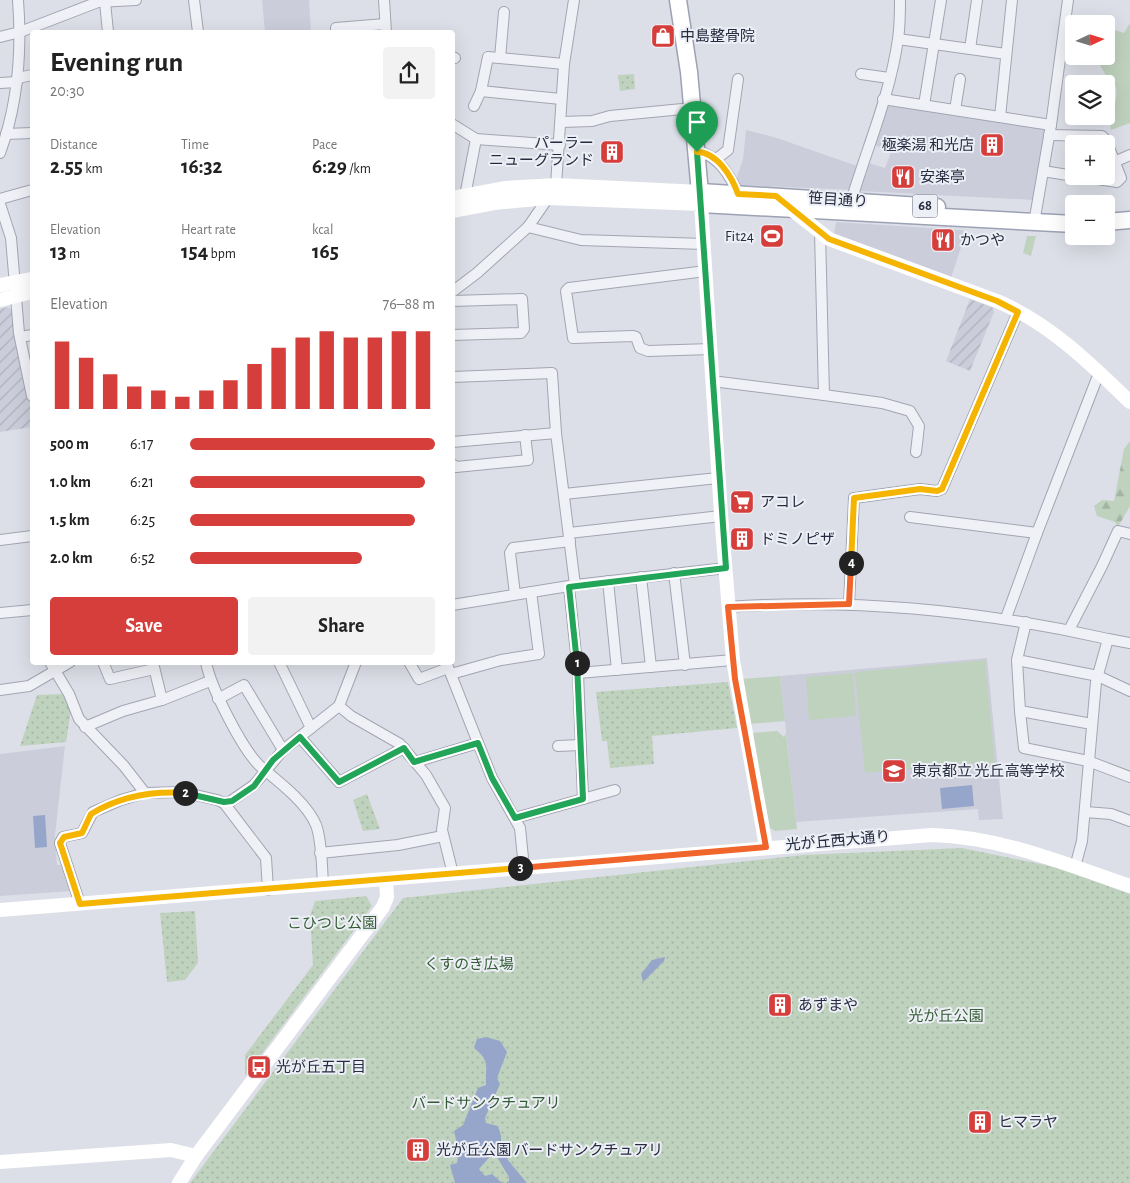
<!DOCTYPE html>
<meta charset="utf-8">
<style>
:root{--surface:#fff;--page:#f2f2f2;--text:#222;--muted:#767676;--accent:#d53e3a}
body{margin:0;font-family:"Alegreya Sans","Noto Sans JP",sans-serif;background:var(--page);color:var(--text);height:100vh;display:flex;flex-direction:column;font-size:19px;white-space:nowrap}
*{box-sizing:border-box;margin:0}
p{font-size:16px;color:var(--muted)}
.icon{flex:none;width:28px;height:28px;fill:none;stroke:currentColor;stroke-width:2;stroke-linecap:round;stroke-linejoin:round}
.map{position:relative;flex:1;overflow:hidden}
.sheet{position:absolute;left:30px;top:30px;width:425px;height:635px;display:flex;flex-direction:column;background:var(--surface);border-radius:5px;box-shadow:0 5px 20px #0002}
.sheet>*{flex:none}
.needle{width:32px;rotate:86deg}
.buttons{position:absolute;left:1065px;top:15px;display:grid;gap:10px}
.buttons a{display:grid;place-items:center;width:50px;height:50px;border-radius:5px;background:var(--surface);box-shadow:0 5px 20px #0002;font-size:25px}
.pin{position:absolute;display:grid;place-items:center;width:42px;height:42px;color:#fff;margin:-51px -21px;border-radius:50% 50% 50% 0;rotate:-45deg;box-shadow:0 0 5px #0007}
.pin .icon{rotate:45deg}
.km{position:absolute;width:25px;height:25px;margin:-12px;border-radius:50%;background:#222;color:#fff;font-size:14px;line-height:25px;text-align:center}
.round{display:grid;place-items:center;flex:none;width:52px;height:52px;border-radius:5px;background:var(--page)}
.head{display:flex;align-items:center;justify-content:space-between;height:85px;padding:0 20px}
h1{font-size:28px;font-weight:700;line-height:38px}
.metrics{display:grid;grid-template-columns:repeat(3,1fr);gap:8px;height:85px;padding:5px 20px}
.metrics div{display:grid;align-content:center}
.metrics b{font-size:21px;font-weight:700}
.metrics small{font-size:14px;font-weight:400}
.metrics p{font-size:14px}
.chart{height:140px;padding:10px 20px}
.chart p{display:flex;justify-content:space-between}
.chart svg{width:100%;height:90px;margin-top:5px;stroke:var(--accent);stroke-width:6}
.button{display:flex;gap:10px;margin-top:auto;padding:10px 20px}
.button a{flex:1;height:58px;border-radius:5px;background:var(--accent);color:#fff;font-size:20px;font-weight:700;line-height:58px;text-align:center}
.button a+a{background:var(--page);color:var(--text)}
ul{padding:0 20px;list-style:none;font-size:16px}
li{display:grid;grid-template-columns:80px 60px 1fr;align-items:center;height:38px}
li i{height:12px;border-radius:6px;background:var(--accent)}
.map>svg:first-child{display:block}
</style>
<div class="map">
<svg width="1130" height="1183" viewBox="0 0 1130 1183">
<defs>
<pattern id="industrial-furrows" width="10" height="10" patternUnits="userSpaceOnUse" patternTransform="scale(1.25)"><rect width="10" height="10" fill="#cbceda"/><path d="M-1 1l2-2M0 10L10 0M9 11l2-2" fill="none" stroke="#aeb1bc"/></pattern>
<pattern id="forest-firs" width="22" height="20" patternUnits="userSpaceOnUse" patternTransform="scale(1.25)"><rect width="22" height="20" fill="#bfd2be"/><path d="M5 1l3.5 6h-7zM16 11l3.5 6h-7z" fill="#a4b4a4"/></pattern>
<pattern id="park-dots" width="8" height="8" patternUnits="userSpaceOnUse" patternTransform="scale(1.25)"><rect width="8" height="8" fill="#bfd2be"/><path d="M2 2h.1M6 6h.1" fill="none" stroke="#a4b4a4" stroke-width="1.8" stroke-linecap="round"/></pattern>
</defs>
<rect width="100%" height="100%" fill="#dddfe8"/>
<g fill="#cbceda">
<polygon points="262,0 309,0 311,32 265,32"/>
<polygon points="886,104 1011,121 1010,125 1044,127 1046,129 1033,200 859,191 869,163 885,168 891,152 875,145"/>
<polygon points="746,130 774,137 860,167 852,190 739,185 736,180 743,159"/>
<polygon points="836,222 962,230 966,232 951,278 834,234"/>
<polygon points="987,658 1003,819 979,820 978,809 796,822 780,676"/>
<polygon points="65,746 55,835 57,865 62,865 72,891 0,896 0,754"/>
</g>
<g fill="url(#industrial-furrows)">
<polygon points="970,299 993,308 994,312 970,371 946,361"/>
<polygon points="8,307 14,312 32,412 32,427 0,432 0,309"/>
</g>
<g fill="#bfd2be">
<path d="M1130 23V123L1111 130C1108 116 1119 103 1116 87 1105 80 1102 63 1092 56H1106V47L1112 29 1124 33Z"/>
<polygon points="1027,236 1036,236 1031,256 1023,253"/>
<polygon points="985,660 995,764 979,766 978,763 865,773 855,672"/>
<polygon points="853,673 856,716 809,720 806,677"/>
<polygon points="780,676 785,721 749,724 741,679"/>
<polygon points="777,731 784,737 786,733 797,829 775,831 770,828 751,733"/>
</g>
<polygon fill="url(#forest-firs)" points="1130,441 1130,506 1118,527 1115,522 1097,516 1094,506 1102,500 1114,501 1124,449"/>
<g fill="url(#park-dots)">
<polygon points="634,74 635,89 620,91 618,75"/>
<polygon points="728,682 737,728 652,736 654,764 610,768 607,741 602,741 596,692"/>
<polygon points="63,694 71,710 66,742 20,746 37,695"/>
<polygon points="367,794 380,829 363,831 353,800"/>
<polygon points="962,848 1060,868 1130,894 1130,1183 190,1183 403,898 803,855"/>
<polygon points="366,896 372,906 245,1076 245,1055 313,965 310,916 315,901"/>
<polygon points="195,911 198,963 185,980 167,982 160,913"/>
</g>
<g fill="#96a6ca">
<polygon points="972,785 974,806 942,809 940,788"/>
<polygon points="45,815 47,847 35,848 33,816"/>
<polygon points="665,957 664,961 643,982 641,974 652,960"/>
<path d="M486 1037 500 1041 507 1052 497 1078 500 1084 485 1118 486 1123 498 1126 501 1136V1146L507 1151V1159L527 1183H506L509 1181V1177L494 1152 479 1169 485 1176 492 1174 502 1183H455L450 1165 457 1163 459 1152 454 1131 463 1125 478 1088 486 1085C485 1065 491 1062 474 1048L477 1039Z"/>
</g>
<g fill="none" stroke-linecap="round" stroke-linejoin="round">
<defs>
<g id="street">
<polyline points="194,0 198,32"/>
<polyline points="384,0 386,32"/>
<polyline points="105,2 108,32"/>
<polyline points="336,32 336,28 385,24"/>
<polyline points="0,37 20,32 98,2 136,0"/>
<polyline points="898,39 1006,54"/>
<polyline points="970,49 977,0"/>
<polyline points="452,57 455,58"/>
<polyline points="500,58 504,12"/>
<polyline points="861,74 889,78"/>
<polyline points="18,78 32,75"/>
<polyline points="0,83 17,82"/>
<polyline points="481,91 561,99"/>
<polyline points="883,99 1051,125"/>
<polyline points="924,105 941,0"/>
<polyline points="474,106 481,91 488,57 564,64"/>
<polyline points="955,110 960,79"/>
<polyline points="1000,117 1012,0"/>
<polyline points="561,122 592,121 610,116 693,108"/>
<polyline points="452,124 476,139 560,145"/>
<polyline points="6,134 32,133"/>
<polyline points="1049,135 1102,136 1106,140 1121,178 1117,182 1078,176"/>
<path d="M697 152C717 153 731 177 738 194"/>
<path d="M0 153C18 104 22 52 18 0"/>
<polyline points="715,160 728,150 738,79"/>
<polyline points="1114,162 1130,155"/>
<polyline points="1043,171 1074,176"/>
<polyline points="556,185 564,64 574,0"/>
<polyline points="465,196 476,139"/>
<polyline points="0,199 32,190"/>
<polyline points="0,204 11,238 19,333 32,396"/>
<path d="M850 205C866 150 890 96 898 39 900 26 900 13 900 0"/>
<polyline points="1034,223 1051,125 1068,0"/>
<polyline points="528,227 581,240 704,244"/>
<polyline points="706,271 569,288 566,291 573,338 633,336 636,337 640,348 648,351 711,349"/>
<polyline points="452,292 477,273 528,227 548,198"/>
<polyline points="452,301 522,299 524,329 521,333 452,335"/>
<polyline points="20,337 32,335"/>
<polyline points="452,377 552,373 556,433 575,585"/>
<polyline points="712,381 824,395 820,233"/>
<polyline points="824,395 882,403 910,411 919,426 916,452"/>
<polyline points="452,442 556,433"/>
<polyline points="452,464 456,467 528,460 525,435"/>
<polyline points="564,494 718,478"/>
<polyline points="910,517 1037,533"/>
<polyline points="569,533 721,516"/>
<polyline points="0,540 32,536"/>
<polyline points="674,573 685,665"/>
<polyline points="641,577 651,667"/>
<polyline points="608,581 617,670"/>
<polyline points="569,587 578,673 733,660"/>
<polyline points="515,594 510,553 513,548 570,541"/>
<polyline points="849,604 854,498 920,489 937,491 942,489 1018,312"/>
<polyline points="452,605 575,585 726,568"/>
<path d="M728 607C856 598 984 611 1108 639L1096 682 1082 841 1075 867"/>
<polyline points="0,613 32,610"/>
<polyline points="1006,618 1037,533 1099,373"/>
<polyline points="1026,622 1017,660 1098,676 1130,691"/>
<polyline points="1069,630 1102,566 1118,531 1130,534"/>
<polyline points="1108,639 1130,643"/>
<polyline points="1017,660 1020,711"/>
<polyline points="50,662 69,694 79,719 124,766 145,793"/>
<polyline points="103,662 110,679 154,669"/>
<path d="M206 662C210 686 243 751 261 767 278 781 307 803 316 825 322 840 322 869 323 885"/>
<polyline points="279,662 311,728"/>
<polyline points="409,662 419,679 448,668"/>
<polyline points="446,662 492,778 520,828 524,868"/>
<polyline points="153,663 162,700"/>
<polyline points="578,673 583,799"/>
<polyline points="451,674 501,660 539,654 531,592"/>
<polyline points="0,690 29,686 70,662"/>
<polyline points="218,699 244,685 283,750"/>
<polyline points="339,706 351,716 400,744 426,775 445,808 442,830 453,874"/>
<polyline points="1092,724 1020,711 1024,748 1088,761 1130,777"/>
<polyline points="85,727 123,711 162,700 210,681"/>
<polyline points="300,737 339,782 404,748"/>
<polyline points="558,746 580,745"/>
<polyline points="415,762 478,743"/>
<polyline points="224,803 231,801 254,785 283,750 339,706 356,662"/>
<polyline points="1085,812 1111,814 1130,821"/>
<polyline points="515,818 615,790"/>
<polyline points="320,853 398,845 443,836"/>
<polyline points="80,904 60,843 63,837 82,833 93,812 121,800 145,793 183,792 217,800 224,803 266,858 268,890"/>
</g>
<g id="primary">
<polyline points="678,0 689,72 701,204 1074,224"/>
<polyline points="701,192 937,207"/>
<polyline points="1106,222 1130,220"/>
</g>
</defs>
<use href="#street" stroke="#a2a5b2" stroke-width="12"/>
<use href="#primary" stroke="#9ca1b4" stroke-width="19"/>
<use href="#street" stroke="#f0f1f6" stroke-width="10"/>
<g stroke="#fff" stroke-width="14">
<polyline points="452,198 506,188 556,185 701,192"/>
<path d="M786 205 829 239 997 301C1049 323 1090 363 1130 402"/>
<polyline points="452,211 494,203 548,198 701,204 721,514 733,660 766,847"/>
<polyline points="0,285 32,279"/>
<polyline points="0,300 32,292"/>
<path d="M0 910 932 835C1002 837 1065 864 1130 886"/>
<polyline points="0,1162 171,1150 196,1156"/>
<polyline points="179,1183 196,1156 383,907 387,897 386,880"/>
</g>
<use href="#primary" stroke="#fff" stroke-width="16"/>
</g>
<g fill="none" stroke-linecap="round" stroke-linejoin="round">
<defs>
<polyline id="split-1" points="577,663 569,587 726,568 697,152"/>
<polyline id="split-2" points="185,793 224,802 232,801 254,786 273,760 300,737 339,782 404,748 414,762 478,743 492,778 515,818 583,799 577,663"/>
<path id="split-3" d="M185 793C153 791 119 797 91 814L82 833 64 837 60 843 80 904 520 868"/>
<polyline id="split-4" points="520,868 766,847 735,679 728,607 849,604 851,563"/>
<path id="split-5" d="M697 152C717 152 732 177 738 194L776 196 829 239 997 301 1018 312 942 489 937 491 920 489 854 498 851 563"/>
</defs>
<use href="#split-1" stroke="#fff" stroke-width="10"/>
<use href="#split-2" stroke="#fff" stroke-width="10"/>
<use href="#split-3" stroke="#fff" stroke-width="10"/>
<use href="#split-4" stroke="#fff" stroke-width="10"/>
<use href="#split-5" stroke="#fff" stroke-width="10"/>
<use href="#split-1" stroke="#22a559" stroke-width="6"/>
<use href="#split-2" stroke="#22a559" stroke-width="6"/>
<use href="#split-3" stroke="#f5b400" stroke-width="6"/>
<use href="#split-4" stroke="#f0652b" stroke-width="6"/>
<use href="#split-5" stroke="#f5b400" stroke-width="6"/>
</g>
<defs>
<symbol id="shop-square" viewBox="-11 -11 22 22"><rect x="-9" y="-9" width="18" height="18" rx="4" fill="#d53e3a" stroke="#edeff6"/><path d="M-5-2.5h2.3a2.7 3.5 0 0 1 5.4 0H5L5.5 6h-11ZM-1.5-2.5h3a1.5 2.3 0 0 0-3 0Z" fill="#fff"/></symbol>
<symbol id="building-square" viewBox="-11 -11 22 22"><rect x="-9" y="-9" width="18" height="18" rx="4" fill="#d53e3a" stroke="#edeff6"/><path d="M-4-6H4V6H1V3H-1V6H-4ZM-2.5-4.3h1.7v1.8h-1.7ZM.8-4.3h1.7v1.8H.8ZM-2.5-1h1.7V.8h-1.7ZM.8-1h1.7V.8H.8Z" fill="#fff"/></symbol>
<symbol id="restaurant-square" viewBox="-11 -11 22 22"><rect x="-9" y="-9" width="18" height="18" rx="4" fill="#d53e3a" stroke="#edeff6"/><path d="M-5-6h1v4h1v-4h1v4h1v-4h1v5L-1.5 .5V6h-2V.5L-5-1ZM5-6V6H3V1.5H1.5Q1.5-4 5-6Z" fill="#fff"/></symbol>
<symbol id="stadium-square" viewBox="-11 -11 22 22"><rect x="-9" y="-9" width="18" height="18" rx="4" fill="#d53e3a" stroke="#edeff6"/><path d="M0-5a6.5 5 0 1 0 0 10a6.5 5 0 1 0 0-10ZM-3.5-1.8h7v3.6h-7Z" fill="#fff"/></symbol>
<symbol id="supermarket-square" viewBox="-11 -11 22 22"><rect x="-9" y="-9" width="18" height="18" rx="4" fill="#d53e3a" stroke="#edeff6"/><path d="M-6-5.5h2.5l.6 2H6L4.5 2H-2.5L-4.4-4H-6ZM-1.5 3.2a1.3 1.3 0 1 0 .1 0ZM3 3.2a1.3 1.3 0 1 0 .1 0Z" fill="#fff"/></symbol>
<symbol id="school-square" viewBox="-11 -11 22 22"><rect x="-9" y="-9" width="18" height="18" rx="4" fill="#d53e3a" stroke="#edeff6"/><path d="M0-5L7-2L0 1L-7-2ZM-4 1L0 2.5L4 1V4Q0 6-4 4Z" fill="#fff"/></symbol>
<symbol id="bus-square" viewBox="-11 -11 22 22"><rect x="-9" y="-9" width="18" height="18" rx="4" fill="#d53e3a" stroke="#edeff6"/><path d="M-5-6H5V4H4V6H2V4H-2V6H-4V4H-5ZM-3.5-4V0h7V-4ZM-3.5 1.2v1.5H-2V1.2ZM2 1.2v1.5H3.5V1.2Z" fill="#fff"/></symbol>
</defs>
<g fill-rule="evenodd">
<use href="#shop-square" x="649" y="22" width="28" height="28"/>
<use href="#building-square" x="978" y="131" width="28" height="28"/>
<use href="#building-square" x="598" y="138" width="28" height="28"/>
<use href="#restaurant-square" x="889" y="163" width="28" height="28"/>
<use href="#stadium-square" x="758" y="222" width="28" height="28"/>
<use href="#restaurant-square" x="929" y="226" width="28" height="28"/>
<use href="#supermarket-square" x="728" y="488" width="28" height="28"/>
<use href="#building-square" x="728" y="525" width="28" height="28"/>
<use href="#school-square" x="880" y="757" width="28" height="28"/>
<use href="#building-square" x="766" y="991" width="28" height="28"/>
<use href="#bus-square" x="245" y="1053" width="28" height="28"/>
<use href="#building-square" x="966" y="1108" width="28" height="28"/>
<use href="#building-square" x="404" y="1136" width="28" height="28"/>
</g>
<g text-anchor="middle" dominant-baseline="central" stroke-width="4" stroke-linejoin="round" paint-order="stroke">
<rect fill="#edeff6" stroke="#626676" stroke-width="1" x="912.5" y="194.5" width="25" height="23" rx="4"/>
<g font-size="14" font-weight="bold" fill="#262b3f">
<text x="925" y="206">68</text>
</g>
<g font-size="15" fill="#262b3f" stroke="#edeff6" text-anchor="start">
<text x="680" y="36">中島整骨院</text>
<text x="594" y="143" text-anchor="end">パーラー<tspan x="594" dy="17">ニューグランド</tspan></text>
<text x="974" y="145" text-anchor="end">極楽湯 和光店</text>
<text x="920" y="177">安楽亭</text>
<text x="754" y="236" text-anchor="end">Fit24</text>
<text x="960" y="240">かつや</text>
<text x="760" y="502">アコレ</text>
<text x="760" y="539">ドミノピザ</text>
<text x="912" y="771">東京都立 光丘高等学校</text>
<text x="798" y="1005">あずまや</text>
<text x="276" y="1067">光が丘五丁目</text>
<text x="998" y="1122">ヒマラヤ</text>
<text x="436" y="1150">光が丘公園 バードサンクチュアリ</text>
</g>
<g font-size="15" fill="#262b3f" stroke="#edeff6">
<text transform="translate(838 200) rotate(4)">笹目通り</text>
<text transform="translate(838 841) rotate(-5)">光が丘西大通り</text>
</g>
<g font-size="15" fill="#335c32" stroke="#edeff6">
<text x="332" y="923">こひつじ公園</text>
<text x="469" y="964">くすのき広場</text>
<text x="946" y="1016">光が丘公園</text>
<text x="486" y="1103">バードサンクチュアリ</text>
</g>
</g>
</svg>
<div class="buttons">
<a><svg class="needle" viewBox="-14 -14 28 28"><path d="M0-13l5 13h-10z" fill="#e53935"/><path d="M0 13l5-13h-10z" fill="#767676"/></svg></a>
<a><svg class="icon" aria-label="layers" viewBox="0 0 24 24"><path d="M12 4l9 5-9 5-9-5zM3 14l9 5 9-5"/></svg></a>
<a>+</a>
<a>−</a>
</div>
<div class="pin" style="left:697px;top:152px;background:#1e9e55"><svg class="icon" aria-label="arrive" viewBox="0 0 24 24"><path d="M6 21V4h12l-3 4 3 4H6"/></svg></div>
<b class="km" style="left:577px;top:663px">1</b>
<b class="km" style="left:185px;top:793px">2</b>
<b class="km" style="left:520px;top:868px">3</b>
<b class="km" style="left:851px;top:563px">4</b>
<section class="sheet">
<div class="head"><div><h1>Evening run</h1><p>20:30</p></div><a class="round"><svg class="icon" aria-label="share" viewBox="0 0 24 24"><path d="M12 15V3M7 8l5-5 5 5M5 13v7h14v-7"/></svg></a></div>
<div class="metrics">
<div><p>Distance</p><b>2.55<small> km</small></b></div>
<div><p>Time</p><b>16:32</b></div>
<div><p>Pace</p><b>6:29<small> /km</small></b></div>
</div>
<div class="metrics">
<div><p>Elevation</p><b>13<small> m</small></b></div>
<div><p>Heart rate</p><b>154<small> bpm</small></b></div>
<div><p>kcal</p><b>165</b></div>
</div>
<div class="chart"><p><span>Elevation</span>76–88 m</p>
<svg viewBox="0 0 160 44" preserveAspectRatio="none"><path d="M5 44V11M15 44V19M25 44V27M35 44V33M45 44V35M55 44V38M65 44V35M75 44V30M85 44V22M95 44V14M105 44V9M115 44V6M125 44V9M135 44V9M145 44V6M155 44V6"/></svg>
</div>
<ul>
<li><b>500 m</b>6:17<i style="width:100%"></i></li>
<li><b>1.0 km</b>6:21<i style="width:96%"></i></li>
<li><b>1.5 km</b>6:25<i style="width:92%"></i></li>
<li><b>2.0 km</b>6:52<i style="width:70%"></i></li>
</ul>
<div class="button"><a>Save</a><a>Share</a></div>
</section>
</div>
